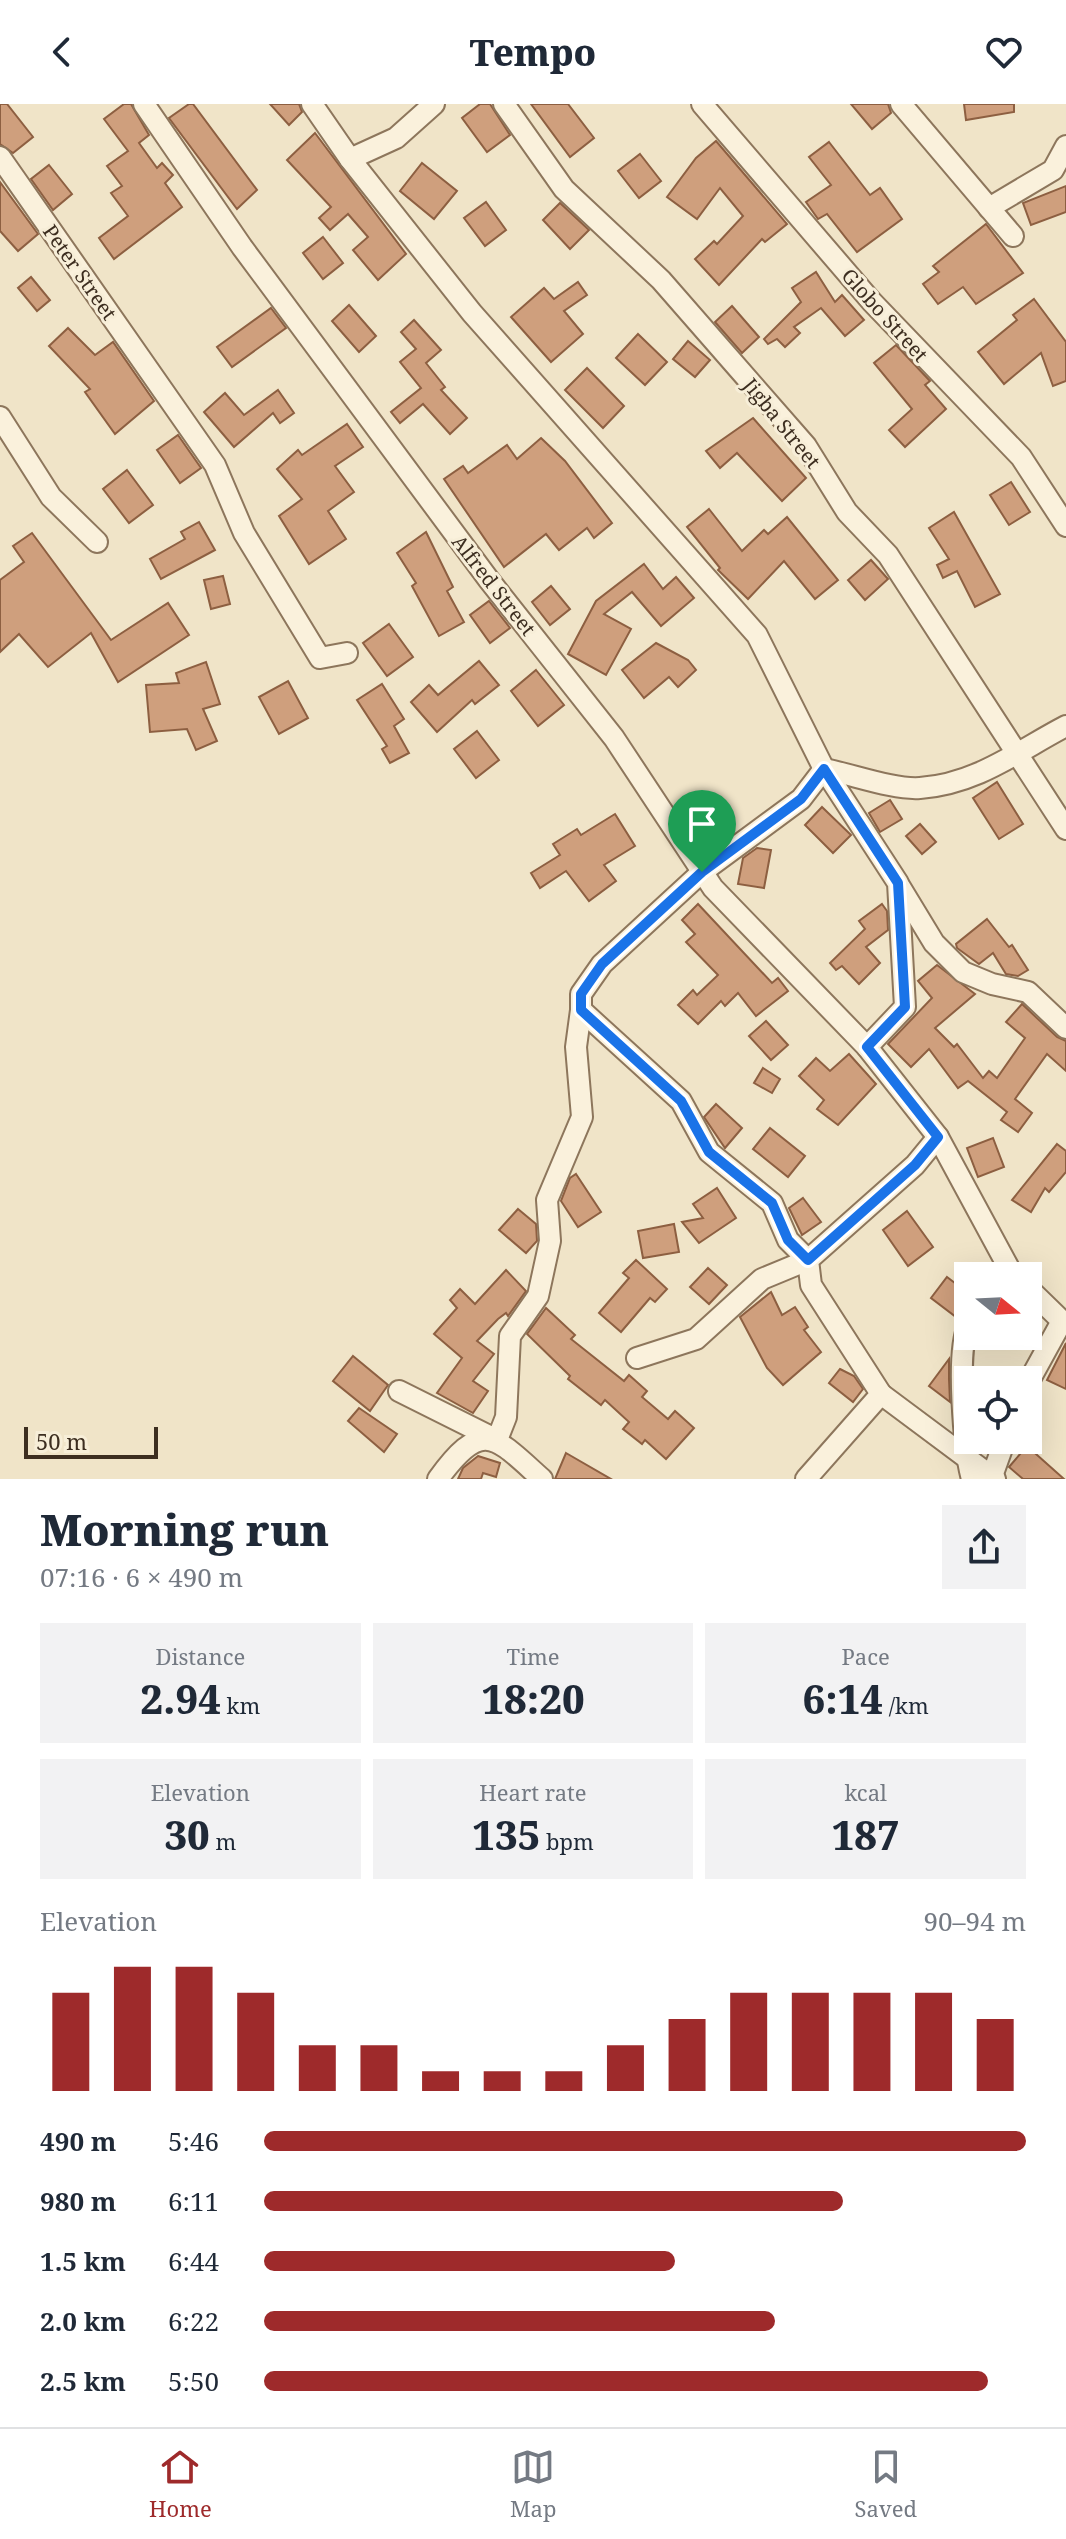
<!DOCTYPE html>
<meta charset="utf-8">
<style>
:root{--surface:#fff;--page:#f2f2f3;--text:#1f2937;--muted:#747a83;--line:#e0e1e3;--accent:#9e2a2b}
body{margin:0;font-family:"Noto Serif",serif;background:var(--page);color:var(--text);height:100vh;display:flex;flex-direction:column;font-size:30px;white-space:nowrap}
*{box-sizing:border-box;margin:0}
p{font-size:26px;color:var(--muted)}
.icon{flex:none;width:44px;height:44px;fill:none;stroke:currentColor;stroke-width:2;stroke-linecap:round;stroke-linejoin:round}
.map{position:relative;height:1375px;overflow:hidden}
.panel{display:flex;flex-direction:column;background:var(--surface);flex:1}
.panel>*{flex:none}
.needle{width:52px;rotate:108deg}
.tools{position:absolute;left:954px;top:1158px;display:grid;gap:16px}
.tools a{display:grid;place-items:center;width:88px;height:88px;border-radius:0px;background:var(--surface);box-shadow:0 8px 32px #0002;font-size:40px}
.scale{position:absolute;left:24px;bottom:20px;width:134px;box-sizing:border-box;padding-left:8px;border:4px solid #3d2e20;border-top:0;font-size:22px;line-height:28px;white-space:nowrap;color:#3d2e20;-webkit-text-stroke:6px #f7eed8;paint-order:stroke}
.pin{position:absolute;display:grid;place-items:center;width:68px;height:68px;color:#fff;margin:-82px -34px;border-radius:50% 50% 50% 0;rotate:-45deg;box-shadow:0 0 8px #0007}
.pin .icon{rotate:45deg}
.round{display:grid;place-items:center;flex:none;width:84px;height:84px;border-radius:0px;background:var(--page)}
.summary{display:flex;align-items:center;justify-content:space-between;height:136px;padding:0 40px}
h1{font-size:44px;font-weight:800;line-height:60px}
.metrics{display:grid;grid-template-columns:repeat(3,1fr);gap:12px;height:136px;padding:8px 40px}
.metrics div{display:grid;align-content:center;border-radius:0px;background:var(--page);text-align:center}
.metrics b{font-size:40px;font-weight:800}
.metrics small{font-size:22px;font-weight:400}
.metrics p{font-size:22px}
.chart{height:224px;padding:16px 40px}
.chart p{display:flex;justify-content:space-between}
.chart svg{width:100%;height:144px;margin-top:8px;stroke:var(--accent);stroke-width:6}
ul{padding:0 40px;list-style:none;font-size:26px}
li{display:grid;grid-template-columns:128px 96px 1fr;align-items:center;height:60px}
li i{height:20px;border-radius:10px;background:var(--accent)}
header{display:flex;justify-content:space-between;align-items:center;height:104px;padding:0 40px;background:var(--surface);font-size:36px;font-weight:800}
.tabs{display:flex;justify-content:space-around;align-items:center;height:112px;border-top:2px solid var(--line);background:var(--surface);font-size:22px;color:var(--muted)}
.tabs a{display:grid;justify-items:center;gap:4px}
.tabs .on{color:var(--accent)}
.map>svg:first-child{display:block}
</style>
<header><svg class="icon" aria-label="back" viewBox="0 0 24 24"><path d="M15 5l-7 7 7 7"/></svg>Tempo<svg class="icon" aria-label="heart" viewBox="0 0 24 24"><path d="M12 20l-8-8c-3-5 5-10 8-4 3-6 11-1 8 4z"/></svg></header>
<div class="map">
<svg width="1066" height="1375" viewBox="0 0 1066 1375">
<rect width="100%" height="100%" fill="#f0e4c8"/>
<g fill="#cf9f7d" stroke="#8d5f41" stroke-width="2">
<polygon points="0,0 7,0 33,33 13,49 0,40"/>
<polygon points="124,0 131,0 149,31 139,39 157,64 162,59 173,71 165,79 182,103 114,155 99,134 128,112 111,89 122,82 107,62 128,47 104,15"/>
<polygon points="189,0 193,0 257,86 237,105 169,14"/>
<polygon points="270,0 299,0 302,8 289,21"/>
<polygon points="480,0 490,0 510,31 487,48 462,14"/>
<polygon points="531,0 568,0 594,34 570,53"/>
<polygon points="851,0 888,0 891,9 872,25"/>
<polygon points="964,0 1014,0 1014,8 966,16"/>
<polygon points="315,29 406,150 378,176 353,146 368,133 348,110 330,126 319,114 331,103 287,56"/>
<polygon points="716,37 787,120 765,138 762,135 719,181 695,155 714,137 717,140 743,112 720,84 697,115 667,93 696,54"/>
<polygon points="829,38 870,91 880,84 902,115 857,148 827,110 818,115 806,98 831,81 809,53"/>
<polygon points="640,50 661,77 639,94 618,67"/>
<polygon points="422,59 457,87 434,115 400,87"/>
<polygon points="49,61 72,90 53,106 31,75"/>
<polygon points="0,78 38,130 18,147 0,127"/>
<polygon points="1066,82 1066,108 1031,121 1023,99"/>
<polygon points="486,98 506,126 485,142 464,114"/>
<polygon points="560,99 589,126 570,145 543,116"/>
<polygon points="986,120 1023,169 976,200 963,183 938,200 923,180 939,168 933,162"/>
<polygon points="323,133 343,159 323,175 303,149"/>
<polygon points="816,168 835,198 842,191 864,216 845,232 821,204 794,223 800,229 785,243 777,235 768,240 764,235 801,198 792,184"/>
<polygon points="31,173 50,196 37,207 18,184"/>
<polygon points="578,178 587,191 564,207 583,230 551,258 511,213 544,184 554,195"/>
<polygon points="1034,195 1066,238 1066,277 1053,282 1041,249 1004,280 978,248 1017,216 1013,211"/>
<polygon points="349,201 376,232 359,248 332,217"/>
<polygon points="732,202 759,233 742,249 715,218"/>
<polygon points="271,204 286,224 232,263 217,243"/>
<polygon points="414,216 441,246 426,259 445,283 441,286 467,314 450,330 423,300 400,319 391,308 421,284 400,258 416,245 401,228"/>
<polygon points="68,224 95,251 113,238 154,297 115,330 85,288 90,285 49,242"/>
<polygon points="638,230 667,258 645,281 616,254"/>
<polygon points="688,237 710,256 695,273 673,255"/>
<polygon points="896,241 930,277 925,281 946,305 905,343 889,326 912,305 874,259"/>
<polygon points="587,264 624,302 603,324 565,286"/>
<polygon points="278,286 294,309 280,319 273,309 234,343 204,308 225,289 244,311"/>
<polygon points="753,314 806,374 782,397 737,349 720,364 706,347"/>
<polygon points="347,320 363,343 335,362 354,388 328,407 346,435 309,460 279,412 302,395 277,365 298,346 302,351"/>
<polygon points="178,331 201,364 180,379 157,346"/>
<polygon points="541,334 565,357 612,419 594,434 587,424 559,446 546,430 504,463 444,375 463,362 468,369 507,341 517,355"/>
<polygon points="127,366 153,401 129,419 103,385"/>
<polygon points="1011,378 1030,408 1009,421 990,391"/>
<polygon points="709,405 742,447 764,426 768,430 787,413 838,476 815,495 784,457 748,495 718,466 720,464 687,423"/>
<polygon points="954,408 1000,490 975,503 957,467 943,474 937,461 949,455 929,424"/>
<polygon points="199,418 215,446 161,475 150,455 185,435 181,428"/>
<polygon points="426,428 453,483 447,487 464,518 439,532 412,482 416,479 397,449"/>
<polygon points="32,429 111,536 168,499 189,531 118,578 91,529 48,563 19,530 0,548 0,476 24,458 13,442"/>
<polygon points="871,456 888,475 865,496 848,476"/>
<polygon points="644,460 663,485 676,473 694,494 661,522 632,488 604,510 631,525 606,571 568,550 596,497"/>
<polygon points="223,472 230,500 211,505 204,476"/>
<polygon points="551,482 570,505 550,521 532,498"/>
<polygon points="489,497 510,524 490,539 470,511"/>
<polygon points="389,520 413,553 387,572 363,539"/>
<polygon points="656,539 688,556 696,566 678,583 669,573 644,594 622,566"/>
<polygon points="479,557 499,581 475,600 472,596 437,628 411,598 429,581 438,591"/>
<polygon points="206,558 220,600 203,605 217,637 196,646 187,625 150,628 146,581 179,579 176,569"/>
<polygon points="536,566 564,601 538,622 511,587"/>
<polygon points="288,577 308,614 279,630 259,593"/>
<polygon points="382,580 404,615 394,622 409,649 390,659 382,645 387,642 357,596"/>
<polygon points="477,627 499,656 476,674 454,645"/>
<polygon points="997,678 1023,720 999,735 973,694"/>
<polygon points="890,696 902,715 880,728 869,709"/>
<polygon points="822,703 851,731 833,749 805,721"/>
<polygon points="615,710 635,742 604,761 616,777 589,797 566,767 540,784 531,769 560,751 553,740 577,725 581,731"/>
<polygon points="920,720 936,738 922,750 906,732"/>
<polygon points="757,744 771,746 764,784 738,780 743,754"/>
<polygon points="698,800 772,879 778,874 788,887 756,912 738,889 725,902 721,897 698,920 678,901 693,886 697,891 718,871 686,838 695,830 682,816"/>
<polygon points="882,800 887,807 888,826 866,843 880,859 859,880 842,862 836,866 830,859 865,825 859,817"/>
<polygon points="987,815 1009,843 1012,841 1028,866 1018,872 1006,870 993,849 979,860 957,844 956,840"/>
<polygon points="937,861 975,890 935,924 954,943 957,940 983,974 989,967 997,974 1025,934 1006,918 1022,900 1057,933 1066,937 1066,967 1047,950 1015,995 1032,1009 1018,1028 1001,1016 1007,1008 968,977 958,984 929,945 911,963 888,940 932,894 918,877"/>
<polygon points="766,917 788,941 771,956 749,932"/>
<polygon points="849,950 876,980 838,1021 817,1005 824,996 799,972 816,954 830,967"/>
<polygon points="763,964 780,975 772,989 754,979"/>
<polygon points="716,1000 742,1024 725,1044 704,1013"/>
<polygon points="770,1024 805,1052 788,1073 753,1045"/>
<polygon points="993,1034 1004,1063 978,1073 967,1044"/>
<polygon points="1057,1040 1066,1047 1066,1068 1049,1088 1045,1084 1031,1108 1012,1096"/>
<polygon points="576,1070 601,1108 578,1123 561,1097 570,1074"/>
<polygon points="717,1084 736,1114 699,1139 682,1118 703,1114 693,1100"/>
<polygon points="803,1094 821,1118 802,1131 789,1104"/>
<polygon points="518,1105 536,1120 537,1137 526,1149 499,1126"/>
<polygon points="907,1107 933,1143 908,1162 883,1126"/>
<polygon points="674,1120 679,1148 643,1154 638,1127"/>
<polygon points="636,1156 667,1185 655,1198 650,1194 621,1228 599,1209 629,1174 623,1169"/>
<polygon points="708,1164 727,1181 709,1200 690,1183"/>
<polygon points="506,1166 526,1187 508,1212 506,1209 498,1215 477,1237 494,1250 473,1277 488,1287 473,1309 437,1289 462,1254 434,1230 457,1204 450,1196 460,1185 475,1200"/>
<polygon points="947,1173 968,1189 968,1197 956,1213 931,1194"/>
<polygon points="771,1188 782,1211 795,1203 808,1223 804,1226 821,1248 783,1281 767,1264 740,1213"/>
<polygon points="546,1204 575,1231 571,1235 624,1277 629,1271 647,1287 642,1293 668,1315 675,1307 694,1324 666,1355 645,1336 642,1340 623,1325 629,1318 605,1296 601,1301 568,1275 570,1272 527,1230"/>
<polygon points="1066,1239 1066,1285 1047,1276"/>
<polygon points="353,1252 388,1281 370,1307 333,1277"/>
<polygon points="949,1255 949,1275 950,1298 929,1282"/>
<polygon points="840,1265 854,1272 863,1285 853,1298 829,1279"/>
<polygon points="359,1304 397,1330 384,1348 348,1317"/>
<polygon points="1027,1342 1064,1375 1023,1375 1009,1363"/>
<polygon points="566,1349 611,1375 555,1375"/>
<polygon points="478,1352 500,1359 496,1373 483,1369 481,1375 458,1375 463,1364"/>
</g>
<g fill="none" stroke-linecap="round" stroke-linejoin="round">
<defs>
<g id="street">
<polyline points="144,0 242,143 489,476 614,634 713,784 867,943"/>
<polyline points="312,0 350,55"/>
<polyline points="434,0 396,34 350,55 472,209 757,531 824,665 898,779 905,903 867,943 938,1033 1011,1168 1009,1172"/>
<polyline points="504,0 564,85 661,176 806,342 847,408 888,451 1066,725"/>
<polyline points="702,0 872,198 1021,353 1066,422"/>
<polyline points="901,0 1013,132"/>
<polyline points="0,53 215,361 244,429 320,554 347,549"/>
<polyline points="989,104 1053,66 1066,42"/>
<polyline points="0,313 51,393 97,438"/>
<path d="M824 665C851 670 894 686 920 684 977 680 1018 647 1066 622"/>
<polyline points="900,783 934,839 963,868 992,880 1028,888 1066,924"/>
<polyline points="1028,1184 1062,1217 1028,1279"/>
<path d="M968 1223C956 1247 964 1347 972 1375"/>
<polyline points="637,1254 696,1235 762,1175 808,1156 788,1136 772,1099 709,1048 681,997 581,906 581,890 602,860 702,768 801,695 824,665"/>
<polyline points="399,1287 497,1336 506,1313 510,1232 538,1192 550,1137 547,1096 582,1013 576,943 581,906"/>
<polyline points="881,1290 995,1375"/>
<path d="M438 1375C483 1313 495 1333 542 1375"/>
<polyline points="806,1375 881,1290 811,1181 808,1156 915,1061 938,1033"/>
<polyline points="991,1375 1005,1336"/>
</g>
</defs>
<use href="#street" stroke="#8d765c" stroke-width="24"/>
<use href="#street" stroke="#faf1dc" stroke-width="20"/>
</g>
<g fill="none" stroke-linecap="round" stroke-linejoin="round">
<defs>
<polygon id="route" points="824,665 898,779 905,903 867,943 938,1033 915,1061 808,1156 788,1136 772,1099 709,1048 681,997 581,906 581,890 602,860 702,768 801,695"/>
</defs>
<use href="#route" stroke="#fff" stroke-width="16"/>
<use href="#route" stroke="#1a73e8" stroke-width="10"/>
</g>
<g text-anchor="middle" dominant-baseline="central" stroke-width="6" stroke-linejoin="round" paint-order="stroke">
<g font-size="20" fill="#3d2e20" stroke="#f7eed8">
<text transform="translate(80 168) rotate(55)">Peter Street</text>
<text transform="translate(885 211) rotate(48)">Globo Street</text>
<text transform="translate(782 319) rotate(51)">Jigba Street</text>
<text transform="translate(494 481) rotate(52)">Alfred Street</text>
</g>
</g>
</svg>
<div class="tools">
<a><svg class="needle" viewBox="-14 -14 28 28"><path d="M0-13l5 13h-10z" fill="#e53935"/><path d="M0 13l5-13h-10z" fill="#747a83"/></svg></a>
<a><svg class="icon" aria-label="locate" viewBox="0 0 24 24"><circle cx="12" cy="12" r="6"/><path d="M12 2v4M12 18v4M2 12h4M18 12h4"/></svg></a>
</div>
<div class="scale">50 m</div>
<div class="pin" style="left:702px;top:768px;background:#1e9e55"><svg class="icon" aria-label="arrive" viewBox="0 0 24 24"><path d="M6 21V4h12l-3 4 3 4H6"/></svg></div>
</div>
<section class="panel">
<div class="summary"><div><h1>Morning run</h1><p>07:16 · 6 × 490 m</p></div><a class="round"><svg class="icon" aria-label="share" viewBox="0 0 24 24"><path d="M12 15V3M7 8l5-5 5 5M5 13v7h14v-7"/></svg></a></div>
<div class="metrics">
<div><p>Distance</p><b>2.94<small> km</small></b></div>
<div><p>Time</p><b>18:20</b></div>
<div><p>Pace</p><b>6:14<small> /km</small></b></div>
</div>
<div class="metrics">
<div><p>Elevation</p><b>30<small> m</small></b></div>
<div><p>Heart rate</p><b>135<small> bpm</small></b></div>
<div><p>kcal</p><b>187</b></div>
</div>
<div class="chart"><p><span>Elevation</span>90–94 m</p>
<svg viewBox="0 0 160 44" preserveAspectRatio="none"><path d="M5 44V14M15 44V6M25 44V6M35 44V14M45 44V30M55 44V30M65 44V38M75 44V38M85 44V38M95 44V30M105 44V22M115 44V14M125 44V14M135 44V14M145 44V14M155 44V22"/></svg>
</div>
<ul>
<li><b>490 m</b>5:46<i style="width:100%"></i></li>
<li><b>980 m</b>6:11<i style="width:76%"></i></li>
<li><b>1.5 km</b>6:44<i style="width:54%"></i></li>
<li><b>2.0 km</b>6:22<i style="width:67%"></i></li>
<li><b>2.5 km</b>5:50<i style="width:95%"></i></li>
</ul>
</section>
<nav class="tabs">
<a class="on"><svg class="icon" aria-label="home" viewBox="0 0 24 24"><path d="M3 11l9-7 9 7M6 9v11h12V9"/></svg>Home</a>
<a><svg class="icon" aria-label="map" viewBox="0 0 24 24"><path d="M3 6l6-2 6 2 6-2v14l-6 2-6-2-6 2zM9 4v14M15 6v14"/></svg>Map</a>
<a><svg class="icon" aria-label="saved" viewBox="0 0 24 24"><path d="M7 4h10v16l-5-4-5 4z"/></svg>Saved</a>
</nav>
